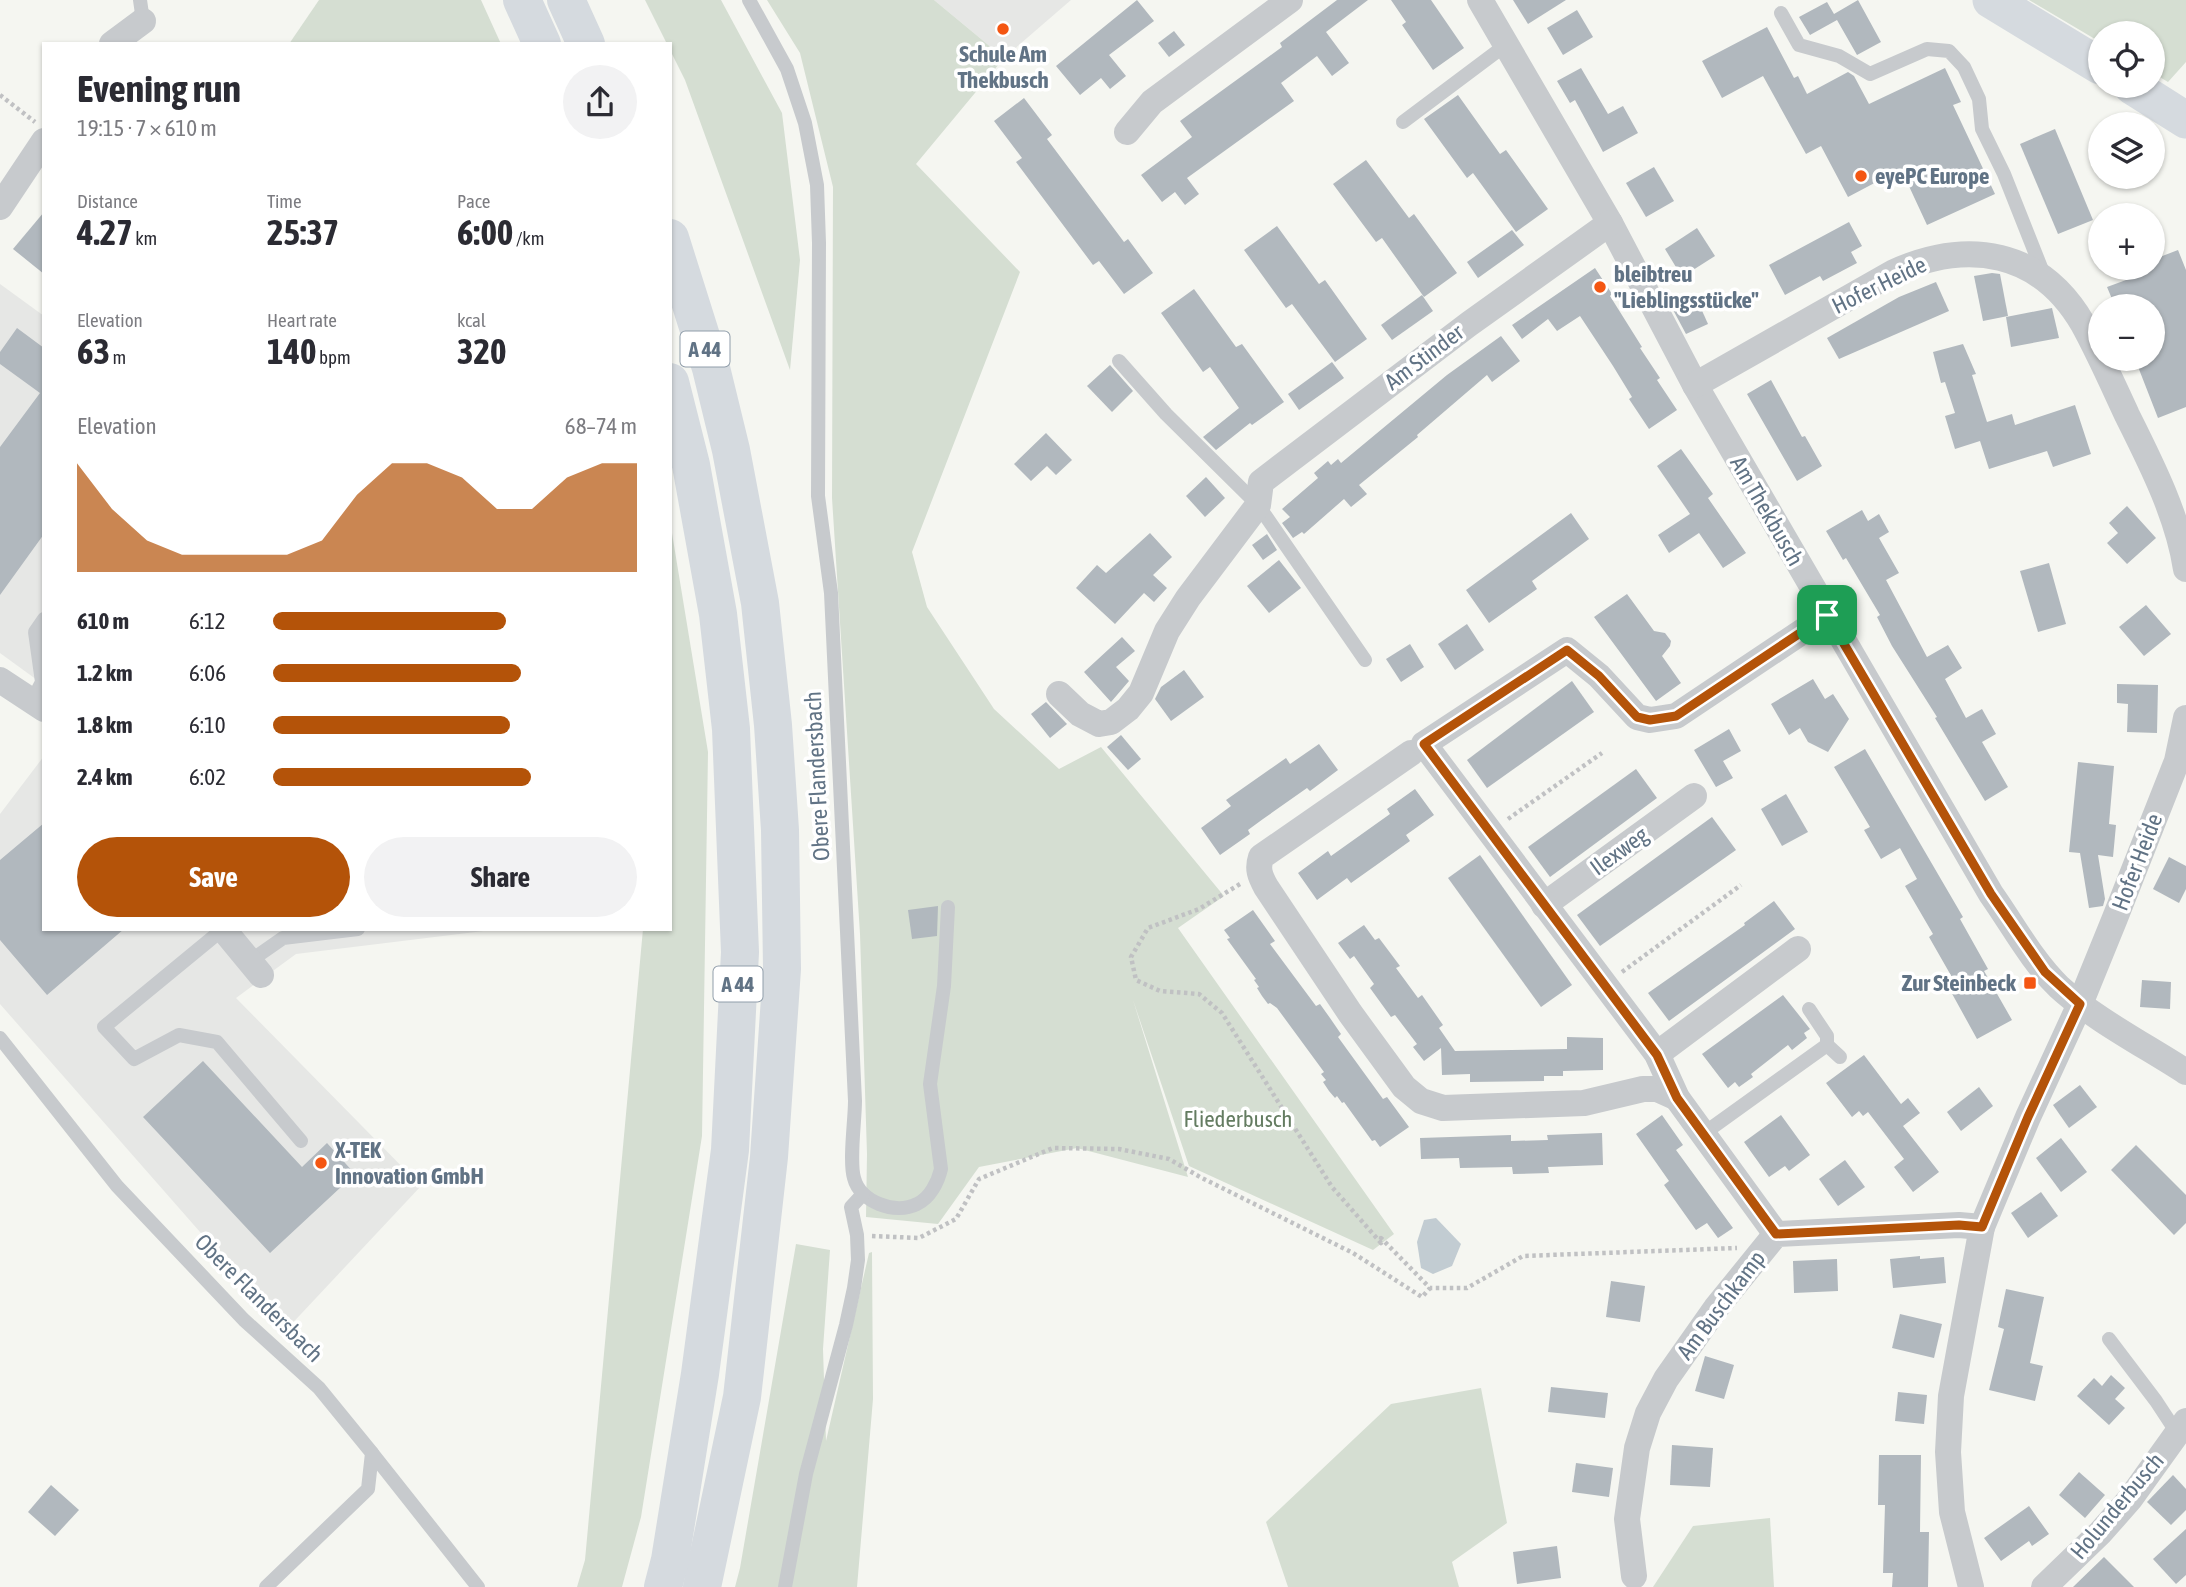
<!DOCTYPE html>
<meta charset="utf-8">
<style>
:root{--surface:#fff;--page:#f2f2f3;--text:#2b2b33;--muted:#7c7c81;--accent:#b45309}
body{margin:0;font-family:"Asap Condensed",sans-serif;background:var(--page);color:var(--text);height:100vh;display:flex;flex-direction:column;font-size:26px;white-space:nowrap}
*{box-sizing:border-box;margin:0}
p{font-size:23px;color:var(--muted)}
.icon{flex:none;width:38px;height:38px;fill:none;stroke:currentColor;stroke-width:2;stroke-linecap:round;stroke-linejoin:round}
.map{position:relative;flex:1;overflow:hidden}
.drawer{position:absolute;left:42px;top:42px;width:630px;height:889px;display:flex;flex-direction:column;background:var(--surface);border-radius:0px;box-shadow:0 2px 5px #0004}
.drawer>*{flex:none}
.controls{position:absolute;left:2088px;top:21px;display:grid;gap:14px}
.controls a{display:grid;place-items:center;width:77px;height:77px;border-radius:50%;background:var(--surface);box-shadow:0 2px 5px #0004;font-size:35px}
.pin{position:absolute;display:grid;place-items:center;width:60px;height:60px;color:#fff;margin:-30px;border-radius:14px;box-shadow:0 4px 10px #0006}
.round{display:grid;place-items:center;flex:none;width:74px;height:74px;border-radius:37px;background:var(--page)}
.overview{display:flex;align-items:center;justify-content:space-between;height:119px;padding:0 35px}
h1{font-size:38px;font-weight:700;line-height:52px}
.metrics{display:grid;grid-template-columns:repeat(3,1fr);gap:10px;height:119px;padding:7px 35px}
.metrics div{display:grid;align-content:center}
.metrics b{font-size:35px;font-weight:700}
.metrics small{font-size:19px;font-weight:400}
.metrics p{font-size:19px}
.chart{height:196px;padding:14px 35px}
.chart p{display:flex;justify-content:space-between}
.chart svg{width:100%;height:126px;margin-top:7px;fill:var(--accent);opacity:.7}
.cta{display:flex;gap:14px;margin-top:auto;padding:14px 35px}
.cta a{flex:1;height:80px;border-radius:42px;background:var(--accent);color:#fff;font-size:28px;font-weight:700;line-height:80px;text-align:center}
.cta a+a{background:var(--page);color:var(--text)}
ul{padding:0 35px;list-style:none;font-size:23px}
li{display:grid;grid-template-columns:112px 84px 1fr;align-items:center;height:52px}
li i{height:18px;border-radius:9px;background:var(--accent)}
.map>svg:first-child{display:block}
</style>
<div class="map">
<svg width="2186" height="1587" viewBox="0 0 2186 1587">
<rect width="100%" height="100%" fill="#f5f6f1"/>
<g fill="#e6e7e5">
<polygon points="934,0 1071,0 1004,58"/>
<polygon points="0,284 44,316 44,685 0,653"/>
<polygon points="44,756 44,929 500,929 296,954 236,998 421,1186 286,1330 0,1004 0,814"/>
</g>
<g fill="#d5ded2">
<polygon points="319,0 481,0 501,44 289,44"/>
<polygon points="645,0 721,0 782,113 800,260 790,370 685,80 670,50 670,44 667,44"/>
<polygon points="767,0 934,0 1004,58 916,164 1020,272 912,552 927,607 994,709 1059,769 1101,747 1224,896 1178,928 1394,1234 1373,1250 1189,1166 1133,1000 1188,1177 1077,1148 979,1167 938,1224 866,1217 867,1154 860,934 832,498 833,187 800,53"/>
<polygon points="2029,0 2186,0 2186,62 2168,82 2153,73 2152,33 2100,33 2100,42"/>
<polygon points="670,521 708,752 702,1136 641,1517 622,1587 577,1587 585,1560 643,929 670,929"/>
<polygon points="796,1244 830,1250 823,1349 826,1441 869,1253 872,1252 873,1399 857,1587 735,1587 740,1568"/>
<polygon points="1481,1388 1507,1523 1452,1562 1459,1587 1288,1587 1266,1522 1391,1404"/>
<polygon points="1770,1518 1774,1587 1653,1587 1693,1526"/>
</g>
<polygon fill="#c2ccd2" points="1436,1218 1461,1244 1452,1266 1433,1274 1421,1268 1417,1242 1424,1220"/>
<g fill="#b1b8be">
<polygon points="1137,0 1154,21 1109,55 1126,76 1110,89 1101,78 1080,95 1056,66"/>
<polygon points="1337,0 1368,0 1326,32 1349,63 1332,76 1317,56 1281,83 1294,101 1187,178 1199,194 1185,205 1175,192 1162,202 1141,175 1192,137 1180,121 1282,47 1280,43"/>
<polygon points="1391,0 1431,0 1464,48 1433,70 1402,25 1406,22"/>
<polygon points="1513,0 1566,0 1528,24"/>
<polygon points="1858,0 1881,42 1857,55 1837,20 1810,35 1799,17 1827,2 1834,14"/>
<polygon points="1577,10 1593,37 1563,55 1547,28"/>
<polygon points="1767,27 1794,78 1798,76 1807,94 1848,72 1854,76 1869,104 1945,68 1961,102 1953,105 1995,194 1927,225 1901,169 1848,197 1821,146 1806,154 1763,76 1722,98 1702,61"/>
<polygon points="1174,31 1185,45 1169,57 1158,43"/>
<polygon points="1581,68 1608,114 1623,106 1638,133 1603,152 1575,100 1570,103 1557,81"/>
<polygon points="1458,95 1500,154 1506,150 1548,209 1516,232 1473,173 1467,178 1424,119"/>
<polygon points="1024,98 1052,135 1047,139 1124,242 1128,239 1153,273 1124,294 1099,261 1093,265 1016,162 1022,158 994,121"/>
<polygon points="2055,129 2093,220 2058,234 2020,144"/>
<polygon points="1366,160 1409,218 1414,214 1457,273 1424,297 1382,238 1376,242 1333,184"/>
<polygon points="1654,167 1674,201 1646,217 1626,183"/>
<polygon points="44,212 44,274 13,249"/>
<polygon points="1849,222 1862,246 1851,252 1857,263 1823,281 1820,276 1785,295 1769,265"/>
<polygon points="1277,226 1319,284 1325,280 1367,339 1335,362 1292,304 1286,308 1244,250"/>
<polygon points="1697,228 1715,256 1682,277 1665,249"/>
<polygon points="1512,230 1524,245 1478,278 1467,262"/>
<polygon points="2178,250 2186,270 2186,407 2158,418 2135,359 2152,359 2152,306 2115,306 2107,287 2137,276 2134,268 2152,268 2152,260"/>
<polygon points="1595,268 1612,294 1610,296 1642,347 1640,348 1660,378 1657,380 1677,410 1649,429 1629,399 1632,397 1613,366 1580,316 1557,331 1548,319 1522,339 1512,325"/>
<polygon points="1992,273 2000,274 2008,316 1983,321 1974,276"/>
<polygon points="1936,282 1949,311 1839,359 1827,338 1899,297"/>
<polygon points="1194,289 1236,347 1242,344 1284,402 1252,425 1250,423 1216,450 1203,437 1239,408 1210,367 1203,372 1161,313"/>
<polygon points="1422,295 1433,311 1392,340 1381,325"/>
<polygon points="1695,295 1708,324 1686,334 1671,306"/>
<polygon points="2052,308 2059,338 2011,347 2006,317"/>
<polygon points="17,328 44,348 44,534 0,595 0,447 40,393 0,364 0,352"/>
<polygon points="1501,336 1520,361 1492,382 1487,375 1417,435 1418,437 1359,485 1367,494 1351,507 1344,499 1304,534 1302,532 1293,538 1282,523 1290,517 1282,509 1318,478 1314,473 1328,461 1331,465 1338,459 1341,463 1447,375"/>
<polygon points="1963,344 1976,374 1972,375 1987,422 2012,414 2015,425 2075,405 2091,454 2053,467 2047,451 1989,469 1980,441 1955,449 1945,416 1955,413 1945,382 1941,383 1933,352"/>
<polygon points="1332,362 1344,378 1299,410 1288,394"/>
<polygon points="1110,365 1133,391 1112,412 1087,386"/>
<polygon points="1771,380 1802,437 1805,436 1822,466 1797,481 1747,394"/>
<polygon points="1046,433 1072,460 1056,475 1047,466 1031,481 1014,464"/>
<polygon points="1681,449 1713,494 1708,498 1746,553 1723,568 1699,533 1669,553 1658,535 1690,514 1657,466"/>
<polygon points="1206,477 1225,498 1205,517 1186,496"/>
<polygon points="2127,506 2156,538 2127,564 2107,543 2118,533 2109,523"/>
<polygon points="1862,510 1868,521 1879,514 1889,532 1879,538 1899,573 1886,580 1927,657 1948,645 1962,668 1945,679 1966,718 1982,709 1996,734 1982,742 2008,787 1985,801 1935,718 1937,717 1892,646 1877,617 1880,615 1846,558 1843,560 1826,531"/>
<polygon points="1571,513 1589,539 1532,581 1537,589 1489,623 1466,590"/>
<polygon points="1150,533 1172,557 1153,575 1167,588 1154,602 1144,593 1115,624 1076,588 1097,565 1106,573"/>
<polygon points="1267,534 1277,550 1263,560 1252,545"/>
<polygon points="1279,560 1301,588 1269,613 1247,586"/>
<polygon points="2049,563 2066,624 2038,632 2020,571"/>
<polygon points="1627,594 1654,631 1665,633 1671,641 1670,646 1662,656 1681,683 1656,701 1594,617"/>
<polygon points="2146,605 2171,634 2144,656 2119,627"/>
<polygon points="1467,624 1484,650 1455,670 1438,644"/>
<polygon points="1122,637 1135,651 1116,667 1129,681 1111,702 1084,672"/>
<polygon points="1410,644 1424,667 1401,682 1386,659"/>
<polygon points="1184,670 1204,697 1171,721 1155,699 1161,687"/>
<polygon points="1813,679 1825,699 1833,694 1849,719 1828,752 1808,742 1800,728 1789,735 1771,704"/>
<polygon points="1572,681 1594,712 1487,788 1467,760"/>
<polygon points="2117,684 2158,685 2157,733 2127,732 2128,704 2117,703"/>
<polygon points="1046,702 1067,724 1050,738 1031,714"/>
<polygon points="1729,729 1741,751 1723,761 1733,778 1716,787 1694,750"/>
<polygon points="1121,735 1141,759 1128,770 1107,747"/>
<polygon points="1319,744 1338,770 1310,791 1307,788 1263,819 1248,830 1250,834 1220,855 1201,828 1231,806 1226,800 1286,758 1290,764"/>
<polygon points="1865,749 1963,917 1960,919 1988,969 1984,971 2012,1020 1977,1039 1950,990 1957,986 1929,937 1933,934 1905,886 1917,879 1900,848 1881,859 1864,830 1870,827 1834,767"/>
<polygon points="2078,762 2114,766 2109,824 2116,825 2113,857 2098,855 2105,899 2103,906 2089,908 2080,853 2069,852"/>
<polygon points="1636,769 1657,798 1550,877 1528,847"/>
<polygon points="1415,789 1434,815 1406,835 1410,841 1375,866 1351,883 1347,878 1317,900 1298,873 1328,851 1331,856 1390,814 1387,809"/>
<polygon points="1786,794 1808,832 1782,846 1761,809"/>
<polygon points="1712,817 1736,850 1600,946 1577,915"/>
<polygon points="44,823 44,929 124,929 47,995 0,940 0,860"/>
<polygon points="1480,855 1572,985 1541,1007 1448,878"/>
<polygon points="2169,857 2186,866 2186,889 2179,903 2153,889"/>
<polygon points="1774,901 1795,929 1669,1021 1648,993 1745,925 1744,923"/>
<polygon points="938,906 937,936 912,939 908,910"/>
<polygon points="1253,910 1275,941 1270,944 1316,1006 1320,1004 1330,1018 1341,1034 1338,1037 1383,1099 1387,1097 1409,1127 1380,1147 1375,1140 1372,1141 1344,1102 1342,1103 1337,1096 1335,1098 1329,1091 1323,1082 1326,1080 1321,1074 1324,1072 1277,1008 1270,1003 1268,1004 1262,996 1257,988 1259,987 1254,980 1256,979 1227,939 1230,938 1224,930"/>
<polygon points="1364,925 1375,940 1379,938 1400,966 1396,968 1418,998 1422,995 1443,1025 1439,1028 1455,1051 1567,1049 1567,1037 1603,1038 1603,1070 1563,1071 1563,1076 1544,1076 1544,1081 1470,1082 1470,1074 1442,1075 1441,1048 1424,1061 1413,1047 1417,1044 1395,1015 1391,1017 1370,988 1374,984 1354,956 1350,959 1338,943"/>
<polygon points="2142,980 2171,982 2170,1009 2140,1007"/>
<polygon points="1783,995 1810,1029 1804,1033 1807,1038 1792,1050 1788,1045 1751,1074 1753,1077 1739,1087 1735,1082 1728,1088 1702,1054"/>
<polygon points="1864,1055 1901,1104 1908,1098 1920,1113 1903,1126 1939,1172 1913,1192 1894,1167 1904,1159 1868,1112 1863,1116 1859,1111 1852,1117 1826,1083"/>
<polygon points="203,1061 302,1167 327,1143 355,1174 270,1253 143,1117"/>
<polygon points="2080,1085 2097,1107 2069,1128 2053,1105"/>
<polygon points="1979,1087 1993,1106 1961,1131 1947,1112"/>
<polygon points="1662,1115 1683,1145 1676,1150 1733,1228 1718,1238 1707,1223 1696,1230 1664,1185 1669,1181 1636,1134"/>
<polygon points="1781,1115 1810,1155 1789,1171 1785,1166 1769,1177 1744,1142"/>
<polygon points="1602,1133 1603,1165 1548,1167 1549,1173 1513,1174 1512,1167 1460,1168 1459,1158 1421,1159 1420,1138 1511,1135 1511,1141 1548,1140 1547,1135"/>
<polygon points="2061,1138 2087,1172 2061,1192 2036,1158"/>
<polygon points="2136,1145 2186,1195 2186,1223 2174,1235 2111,1170"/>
<polygon points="1845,1160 1865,1187 1838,1206 1819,1179"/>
<polygon points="2041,1192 2058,1216 2028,1238 2011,1213"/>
<polygon points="1920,1256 1920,1259 1944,1257 1946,1283 1893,1288 1890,1259"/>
<polygon points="1837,1259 1838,1291 1794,1293 1793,1261"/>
<polygon points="1611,1281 1645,1286 1640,1322 1606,1317"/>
<polygon points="2006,1289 2044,1297 2030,1363 2043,1366 2035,1401 1989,1390 2004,1329 1998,1327"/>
<polygon points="1900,1314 1942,1324 1934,1358 1892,1348"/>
<polygon points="1705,1356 1734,1365 1724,1399 1695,1391"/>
<polygon points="2111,1375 2125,1388 2115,1399 2125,1408 2109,1425 2077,1396 2094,1378 2102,1386"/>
<polygon points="1551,1387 1608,1393 1605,1418 1548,1412"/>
<polygon points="1898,1392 1927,1395 1924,1424 1895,1421"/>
<polygon points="1672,1445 1713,1448 1710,1487 1670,1485"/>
<polygon points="1879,1455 1921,1455 1920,1532 1929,1532 1928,1587 1892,1587 1893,1573 1883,1573 1885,1505 1878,1505"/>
<polygon points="1576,1463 1613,1468 1609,1497 1572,1492"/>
<polygon points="2079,1472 2105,1495 2085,1518 2059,1495"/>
<polygon points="2173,1475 2186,1489 2186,1510 2171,1525 2147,1502"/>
<polygon points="51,1485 79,1510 55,1536 28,1512"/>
<polygon points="2029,1506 2049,1534 2032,1546 2029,1541 2001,1561 1984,1538"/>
<polygon points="2186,1529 2186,1575 2176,1584 2153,1559"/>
<polygon points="1557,1546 1561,1578 1517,1584 1513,1552"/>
<polygon points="2104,1557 2134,1587 2073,1587"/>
</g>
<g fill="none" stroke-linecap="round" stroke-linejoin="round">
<g stroke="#c0c1c3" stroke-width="4.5" stroke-dasharray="3.5 3.5" stroke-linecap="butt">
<polyline points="0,95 35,122"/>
<polyline points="1508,819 1602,753"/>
<polyline points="1240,884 1199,909 1148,928 1131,957 1136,980 1160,991 1199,994 1222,1013 1332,1187 1381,1243 1381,1238 1430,1288 1467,1288 1523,1256 1737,1248"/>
<polyline points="1622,972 1741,885"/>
<polyline points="872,1236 919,1238 956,1219 979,1179 1053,1148 1119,1149 1169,1159 1200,1177 1353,1253 1422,1297 1430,1288"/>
</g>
<g stroke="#c7cacd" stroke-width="14">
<polyline points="140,0 143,21"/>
<path d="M749 0 787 69 805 123 817 185 819 243 818 496 831 593 855 1101C855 1120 849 1161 854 1178 860 1202 895 1215 917 1204 930 1198 938 1182 941 1169L930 1084 944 986 948 907"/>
<polyline points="1781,13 1799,45 1839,56 1870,74 1927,49 1949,51 1964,67 1979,99 1982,129 2004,174 2044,275"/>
<polyline points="1403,122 1507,44"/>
<polyline points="1119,361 1166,414 1258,505 1365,660"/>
<polyline points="32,701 42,682 35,632 44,619"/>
<polyline points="223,929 104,1027 134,1059 179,1035 217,1042 301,1141"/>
<polyline points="250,961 283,938 358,929"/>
<polyline points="0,1038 117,1186 244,1320 319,1388 372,1453 368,1489 266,1587"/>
<polyline points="1827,1045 1840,1057"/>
<polyline points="1703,1134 1827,1045 1827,1036 1809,1009"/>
<polyline points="2109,1339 2156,1401 2177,1433"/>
<polyline points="372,1453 478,1587"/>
<polyline points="785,1587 806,1474 846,1325 854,1288 858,1260 857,1235 851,1207 863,1194"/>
</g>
<g stroke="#c7cacd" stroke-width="26">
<path d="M1480 0 1610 223 1695 385 1991 894C2013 925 2032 961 2059 987 2094 1019 2146 1046 2186 1072"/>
<polyline points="112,44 143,21"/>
<polyline points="1127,132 1152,102 1290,0"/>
<polyline points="0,207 44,141"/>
<path d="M1695 385 1894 272C1968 239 2040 250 2083 324 2099 353 2113 385 2127 415 2151 463 2178 516 2186 569"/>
<polyline points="0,680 44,709"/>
<polyline points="1059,694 1080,714 1099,724 1111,722 1128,709 1141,693 1167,631 1188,598 1258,505 1261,482 1469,324 1610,223"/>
<path d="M1411 753 1261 857C1257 869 1260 876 1266 887L1350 1013 1404 1087 1421 1101 1443 1108 1584 1103 1643 1089H1657L1677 1098"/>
<polyline points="1544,905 1694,796"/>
<polyline points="223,929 261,975"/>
<polyline points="1657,1054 1798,949"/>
<polyline points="1776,1234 1677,1098 1657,1054 1424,744 1567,650 1599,676 1637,717 1650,720 1676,716 1827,615"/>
<polyline points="1634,1576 1627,1519 1637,1448 1648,1413 1666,1379 1716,1308 1776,1234 1959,1225 1982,1227"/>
<polyline points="1971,1587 1952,1512 1948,1452 1951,1396 1982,1227 2028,1117 2080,1004 2115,918 2177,761 2186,718"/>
<polyline points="2044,1587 2100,1533 2130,1499 2186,1421"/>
</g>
<g stroke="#d5dadf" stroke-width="37">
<polyline points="1991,0 2100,66"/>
<polyline points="2132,86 2186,120"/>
</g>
<g stroke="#d5dadf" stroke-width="38">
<polyline points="522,0 542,44"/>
<polyline points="566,0 586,44"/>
<polyline points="670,238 711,368 731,450 760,603 773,725 780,830 782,969 769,1157 742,1397 702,1587"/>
<polyline points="663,1587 670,1560 700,1374 730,1150 740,952 731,729 718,614 691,465 670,382"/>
</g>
</g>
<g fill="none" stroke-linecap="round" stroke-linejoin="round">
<defs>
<polygon id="route" points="1827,615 1991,894 2045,972 2080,1004 2028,1117 1982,1227 1959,1225 1776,1234 1677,1098 1657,1055 1424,744 1567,650 1599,676 1637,717 1650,720 1676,716"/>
</defs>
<use href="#route" stroke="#fff" stroke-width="14"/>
<use href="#route" stroke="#b45309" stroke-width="9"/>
</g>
<g fill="#f45612" stroke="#fff" stroke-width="2.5">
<circle cx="1003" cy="29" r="7"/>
<circle cx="1861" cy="176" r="7"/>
<circle cx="1600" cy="287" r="7"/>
<rect x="2023" y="976" width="14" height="14" rx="3.5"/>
<circle cx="321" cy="1163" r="7"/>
</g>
<g text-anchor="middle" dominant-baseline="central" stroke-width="7" stroke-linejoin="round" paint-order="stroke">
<g fill="#fff" stroke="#909daa" stroke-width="2">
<rect x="680.5" y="331.5" width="49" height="35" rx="5"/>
<rect x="713.5" y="966.5" width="49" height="35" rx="5"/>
</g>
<g font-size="21" font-weight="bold" fill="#617385">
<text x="705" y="349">A 44</text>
<text x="738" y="984">A 44</text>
</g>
<g font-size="23" font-weight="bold" fill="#617385" stroke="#fff" text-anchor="start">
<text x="1003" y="54" text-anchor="middle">Schule Am<tspan x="1003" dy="26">Thekbusch</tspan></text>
<text x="1875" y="176">eyePC Europe</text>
<text x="1614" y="274">bleibtreu<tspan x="1614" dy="26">"Lieblingsstücke"</tspan></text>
<text x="2016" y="983" text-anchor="end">Zur Steinbeck</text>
<text x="335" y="1150">X-TEK<tspan x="335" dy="26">Innovation GmbH</tspan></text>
</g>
<g font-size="23" fill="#617385" stroke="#fff">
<text transform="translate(1879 285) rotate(-26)">Hofer Heide</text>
<text transform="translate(1424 357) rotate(-37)">Am Stinder</text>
<text transform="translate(1767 511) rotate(60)">Am Thekbusch</text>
<text transform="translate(817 776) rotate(-93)">Obere Flandersbach</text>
<text transform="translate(1619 851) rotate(-36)">Ilexweg</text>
<text transform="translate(2137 862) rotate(-69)">Hofer Heide</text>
<text transform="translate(259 1298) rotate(45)">Obere Flandersbach</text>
<text transform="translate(1721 1305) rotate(-53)">Am Buschkamp</text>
<text transform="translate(2117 1506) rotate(-50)">Holunderbusch</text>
</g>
<g font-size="23" fill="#647c61" stroke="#fff">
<text x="1238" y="1119">Fliederbusch</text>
</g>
</g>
</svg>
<div class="controls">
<a><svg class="icon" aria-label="locate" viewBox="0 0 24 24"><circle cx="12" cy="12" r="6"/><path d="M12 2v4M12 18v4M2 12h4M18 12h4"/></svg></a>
<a><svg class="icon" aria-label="layers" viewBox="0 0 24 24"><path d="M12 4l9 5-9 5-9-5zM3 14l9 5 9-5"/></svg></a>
<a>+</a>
<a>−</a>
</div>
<div class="pin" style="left:1827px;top:615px;background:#1e9e55"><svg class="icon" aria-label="arrive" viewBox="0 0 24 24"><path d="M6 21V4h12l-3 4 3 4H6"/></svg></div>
<section class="drawer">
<div class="overview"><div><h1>Evening run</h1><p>19:15 · 7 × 610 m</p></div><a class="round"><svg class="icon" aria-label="share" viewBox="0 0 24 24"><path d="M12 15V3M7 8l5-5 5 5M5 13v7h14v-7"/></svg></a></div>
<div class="metrics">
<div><p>Distance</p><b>4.27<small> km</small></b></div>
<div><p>Time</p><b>25:37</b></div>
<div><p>Pace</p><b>6:00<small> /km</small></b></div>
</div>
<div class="metrics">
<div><p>Elevation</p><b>63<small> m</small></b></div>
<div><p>Heart rate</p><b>140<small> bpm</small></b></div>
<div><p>kcal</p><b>320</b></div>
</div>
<div class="chart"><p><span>Elevation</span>68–74 m</p>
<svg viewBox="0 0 160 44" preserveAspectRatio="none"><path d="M0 44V6L10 22L20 33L30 38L40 38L50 38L60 38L70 33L80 17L90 6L100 6L110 11L120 22L130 22L140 11L150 6L160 6V44z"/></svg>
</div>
<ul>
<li><b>610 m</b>6:12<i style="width:64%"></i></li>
<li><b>1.2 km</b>6:06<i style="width:68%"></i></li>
<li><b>1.8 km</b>6:10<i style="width:65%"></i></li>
<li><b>2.4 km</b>6:02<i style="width:71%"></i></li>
</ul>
<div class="cta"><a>Save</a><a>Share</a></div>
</section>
</div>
